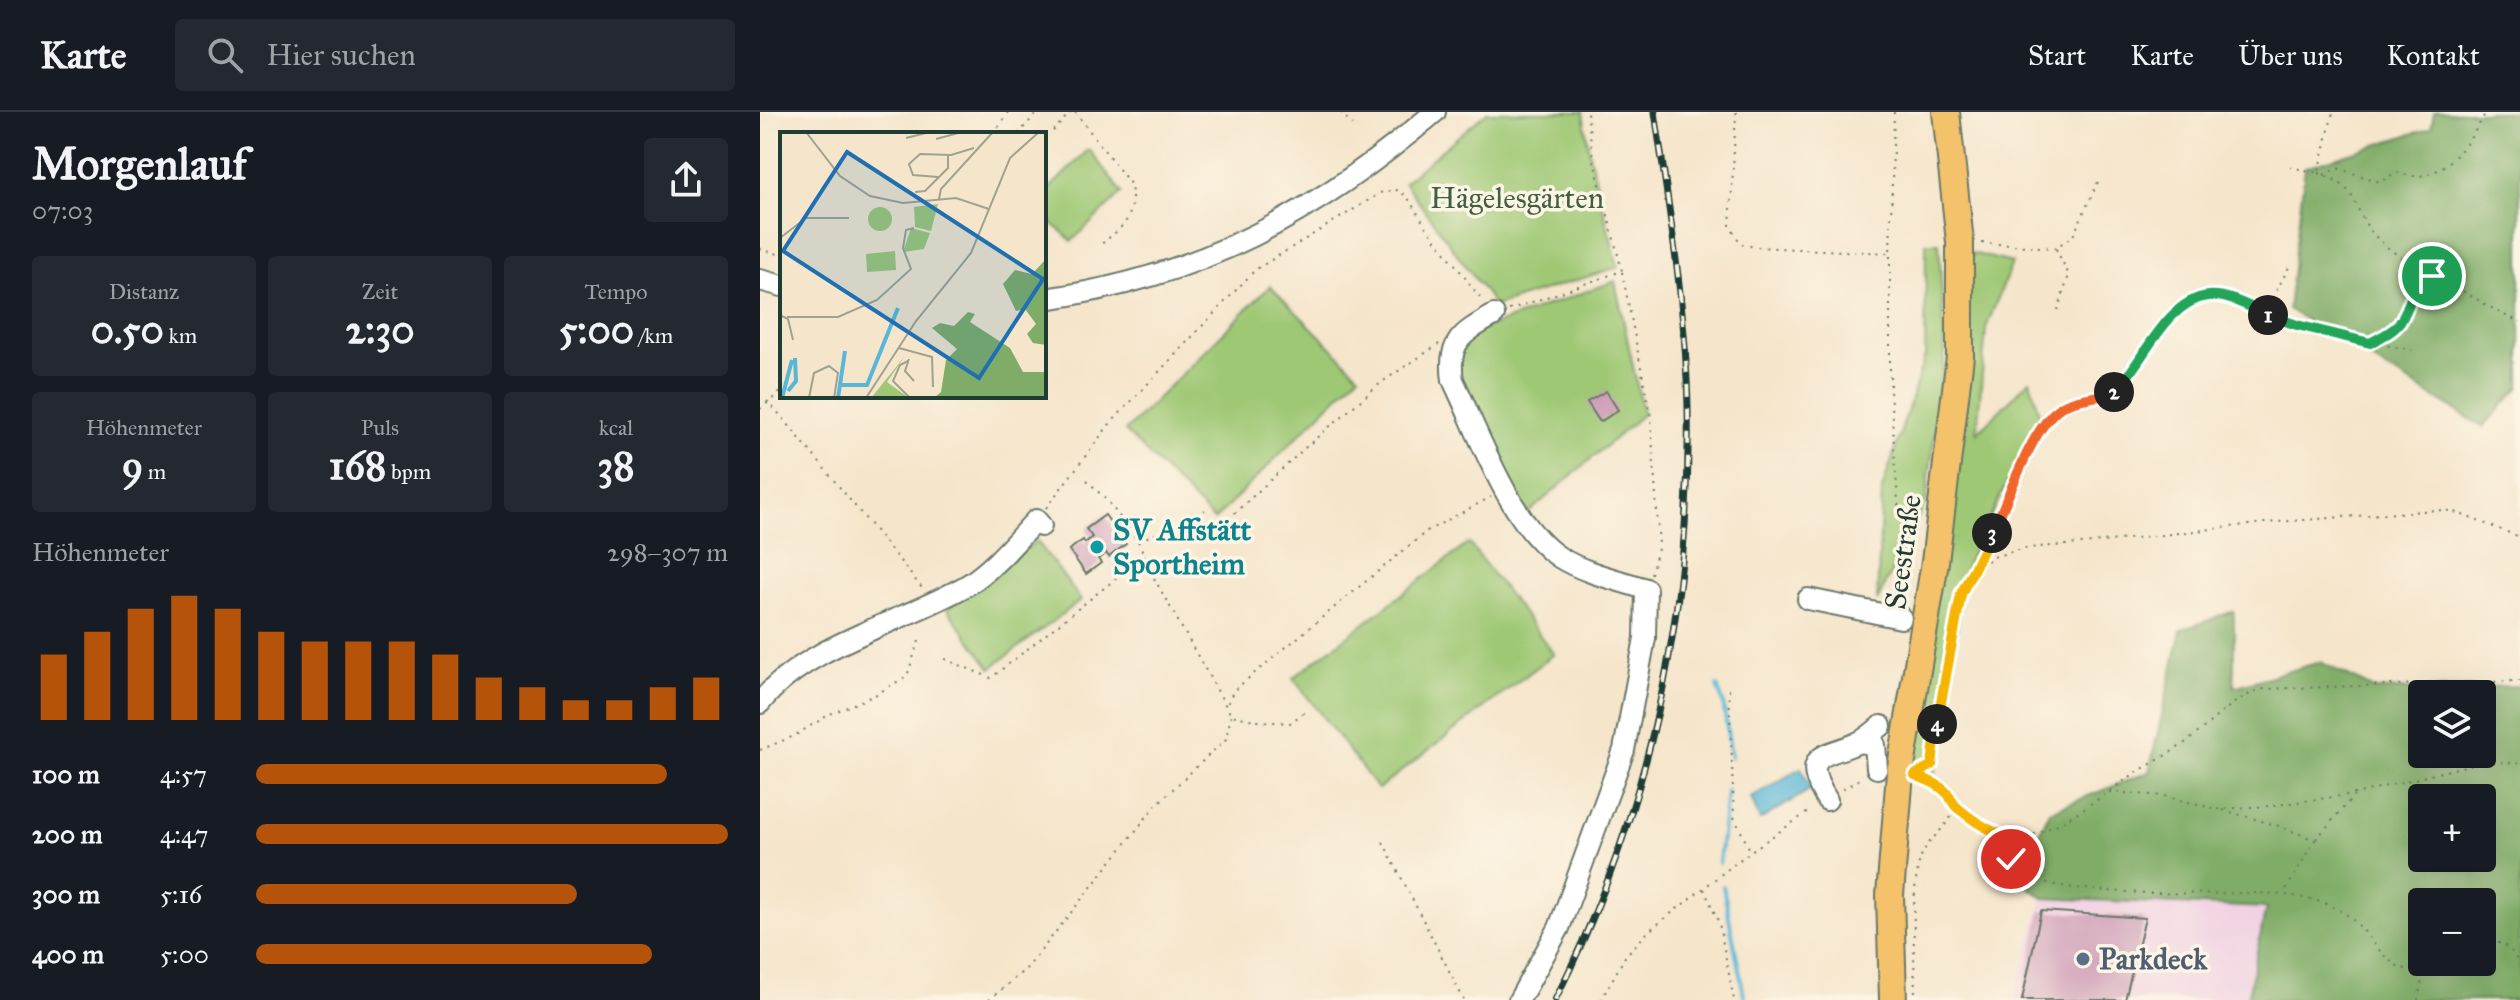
<!DOCTYPE html>
<html lang="de">
<meta charset="utf-8">
<style>
:root{--surface:#171b24;--page:#242831;--text:#f1f3f6;--muted:#9ea1a6;--line:#363941;--accent:#b45309}
body{margin:0;font-family:"IM FELL Great Primer",serif;background:var(--page);color:var(--text);height:100vh;display:flex;flex-direction:column;font-size:30px;white-space:nowrap}
*{box-sizing:border-box;margin:0}
p{font-size:26px;color:var(--muted)}
.icon{flex:none;width:44px;height:44px;fill:none;stroke:currentColor;stroke-width:2;stroke-linecap:round;stroke-linejoin:round}
.map{position:relative;flex:1;overflow:hidden}
.panel{display:flex;flex-direction:column;background:var(--surface);width:760px}
.panel>*{flex:none}
.fabs{position:absolute;left:1648px;top:568px;display:grid;gap:16px}
.fabs a{display:grid;place-items:center;width:88px;height:88px;border-radius:8px;background:var(--surface);box-shadow:0 8px 32px #0002;font-size:40px}
.pin{position:absolute;display:grid;place-items:center;width:68px;height:68px;color:#fff;margin:-34px;border:4px solid #fff;border-radius:50%;box-shadow:0 2px 8px #0007}
.km{position:absolute;width:40px;height:40px;margin:-20px;border-radius:50%;background:#222;color:#fff;font-size:22px;line-height:40px;text-align:center}
.round{display:grid;place-items:center;flex:none;width:84px;height:84px;border-radius:8px;background:var(--page)}
.summary{display:flex;align-items:center;justify-content:space-between;height:136px;padding:0 32px}
h1{font-size:44px;font-weight:700;line-height:60px}
.stats{display:grid;grid-template-columns:repeat(3,1fr);gap:12px;height:136px;padding:8px 32px}
.stats div{display:grid;align-content:center;border-radius:8px;background:var(--page);text-align:center}
.stats b{font-size:40px;font-weight:700}
.stats small{font-size:22px;font-weight:400}
.stats p{font-size:22px}
.chart{height:224px;padding:16px 32px}
.chart p{display:flex;justify-content:space-between}
.chart svg{width:100%;height:144px;margin-top:8px;stroke:var(--accent);stroke-width:6}
ul{padding:0 32px;list-style:none;font-size:26px}
li{display:grid;grid-template-columns:128px 96px 1fr;align-items:center;height:60px}
li i{height:20px;border-radius:10px;background:var(--accent)}
header{display:flex;align-items:center;gap:48px;box-sizing:border-box;height:112px;padding:0 40px;background:var(--surface);border-bottom:2px solid var(--line)}
header strong{font-size:38px}
nav{display:flex;gap:44px;margin-inline-start:auto;font-size:28px}
.search{width:560px;height:72px;background:var(--page);display:flex;align-items:center;gap:20px;box-sizing:border-box;padding:0 28px;border-radius:8px;color:var(--muted);font-size:30px}
main{display:flex;flex:1;min-height:0}
.map>svg:first-child{display:block}
</style>
<header>
<strong>Karte</strong>
<div class="search"><svg class="icon" aria-label="search" viewBox="0 0 24 24"><circle cx="10" cy="10" r="6"/><path d="M15 15l6 6"/></svg>Hier suchen</div>
<nav><a>Start</a><a>Karte</a><a>Über uns</a><a>Kontakt</a></nav>
</header>
<main>
<section class="panel">
<div class="summary"><div><h1>Morgenlauf</h1><p>07:03</p></div><a class="round"><svg class="icon" aria-label="share" viewBox="0 0 24 24"><path d="M12 15V3M7 8l5-5 5 5M5 13v7h14v-7"/></svg></a></div>
<div class="stats">
<div><p>Distanz</p><b>0.50<small> km</small></b></div>
<div><p>Zeit</p><b>2:30</b></div>
<div><p>Tempo</p><b>5:00<small> /km</small></b></div>
</div>
<div class="stats">
<div><p>Höhenmeter</p><b>9<small> m</small></b></div>
<div><p>Puls</p><b>168<small> bpm</small></b></div>
<div><p>kcal</p><b>38</b></div>
</div>
<div class="chart"><p><span>Höhenmeter</span>298–307 m</p>
<svg viewBox="0 0 160 44" preserveAspectRatio="none"><path d="M5 44V24M15 44V17M25 44V10M35 44V6M45 44V10M55 44V17M65 44V20M75 44V20M85 44V20M95 44V24M105 44V31M115 44V34M125 44V38M135 44V38M145 44V34M155 44V31"/></svg>
</div>
<ul>
<li><b>100 m</b>4:57<i style="width:87%"></i></li>
<li><b>200 m</b>4:47<i style="width:100%"></i></li>
<li><b>300 m</b>5:16<i style="width:68%"></i></li>
<li><b>400 m</b>5:00<i style="width:84%"></i></li>
</ul>
</section>
<div class="map">
<svg width="1760" height="888" viewBox="0 0 1760 888">
<rect width="100%" height="100%" fill="#fcf5e5"/>
<filter id="ink" filterUnits="userSpaceOnUse"><feTurbulence type="fractalNoise" baseFrequency=".0125" numOctaves="2"/><feDisplacementMap in="SourceGraphic" scale="16" xChannelSelector="R" yChannelSelector="G"/><feConvolveMatrix kernelMatrix="1 2 1 2 8 2 1 2 1" color-interpolation-filters="sRGB"/></filter>
<filter id="wash" filterUnits="userSpaceOnUse"><feTurbulence type="fractalNoise" baseFrequency=".006" numOctaves="4" result="noise"/><feDisplacementMap in="SourceGraphic" scale="32" xChannelSelector="R" yChannelSelector="G"/><feGaussianBlur stdDeviation="1.8" result="paint"/><feColorMatrix in="noise" values="0 0 0 0 0 0 0 0 0 0 0 0 0 0 0 0 0 1.4 0 .05"/><feComposite in="paint" operator="in"/></filter>
<g filter="url(#wash)">
<rect width="100%" height="100%" fill="#f5e5cb"/>
<polygon fill="#f1d0e3" points="1283,786 1507,796 1487,888 1254,888"/>
<g fill="#9fc874" stroke="#5f8254" stroke-width="2">
<polygon points="727,0 823,0 830,45 858,155 735,194 644,70"/>
<polygon points="329,37 362,81 312,129 284,104 284,82"/>
<polygon points="1166,131 1179,131 1185,240 1166,390 1117,489 1122,378 1165,244"/>
<polygon points="1212,141 1252,151 1226,216 1217,321 1270,268 1280,304 1206,454 1175,661 1147,657"/>
<polygon points="855,169 883,302 766,403 699,264 700,235 717,219"/>
<polygon points="510,174 599,263 454,408 365,319"/>
<polygon points="277,429 321,488 231,556 187,497"/>
<polygon points="709,431 794,542 618,677 533,566"/>
</g>
<g fill="#7fac66" stroke="#4f744d" stroke-width="2" fill-rule="evenodd">
<polygon points="1674,0 1760,0 1760,275 1723,315 1528,197 1545,55 1671,16"/>
<path d="M1474 499V575L1560 550 1616 578 1760 574V888H1487L1506 796 1283 786 1257 766 1290 699 1389 660 1421 518ZM1662 582H1722V642H1662ZM1662 686H1722V746H1662ZM1662 790H1722V850H1662Z"/>
</g>
<polygon fill="#58b7d7" stroke="#3c7a86" stroke-width="2" points="1041,656 1051,677 1000,708 991,686"/>
<g fill="none" stroke-linecap="round" stroke-linejoin="round">
<g stroke="#58b7d7" stroke-width="4">
<polyline points="957,574 963,590 971,645"/>
<polyline points="959,751 967,679"/>
<polyline points="963,774 985,888"/>
</g>
</g>
<g id="blocks">
<g fill="#ce9cb7">
<polygon points="846,279 858,298 840,310 827,290"/>
<polygon points="345,403 366,432 349,445 346,441 338,447 341,451 326,462 309,438 323,428 325,431 332,425 326,417"/>
<polygon points="1281,799 1385,806 1365,888 1262,888"/>
</g>
</g>
</g>
<g filter="url(#ink)">
<use href="#blocks" fill-opacity="0" stroke="#6a7869" stroke-width="2"/>
<g fill="none" stroke-linecap="round" stroke-linejoin="round">
<defs>
<g id="minor">
<polyline points="0,168 22,174"/>
<path d="M284 187C440 166 557 101 675 0"/>
<path d="M734 203C703 221 687 229 693 268 718 320 751 414 799 445 824 461 858 468 886 477L885 526 864 638 799 816 759 888"/>
<polyline points="1048,487 1141,506"/>
<path d="M0 591C47 531 146 510 209 472 235 455 255 430 276 408L281 414"/>
<polyline points="1100,630 1115,633 1117,656"/>
<path d="M1067 688C1036 637 1072 645 1101 629 1108 625 1115 619 1121 614"/>
</g>
<polyline id="major" points="1133,888 1130,783 1140,661 1175,450 1200,244 1200,130 1186,0"/>
</defs>
<use href="#minor" stroke="#6a7869" stroke-width="24"/>
<use href="#major" stroke="#6a7869" stroke-width="30"/>
<g stroke="#6a7869" stroke-width="2" stroke-dasharray="2 6" stroke-linecap="butt">
<path d="M315 0 371 73C376 108 363 114 339 134"/>
<polyline points="581,0 594,15"/>
<polyline points="976,0 970,114 981,132 995,135 1129,141"/>
<polyline points="1134,0 1130,141 1130,279 1144,472 1142,490"/>
<polyline points="293,19 311,0"/>
<polyline points="234,22 248,0"/>
<polyline points="258,22 278,0"/>
<polyline points="1530,55 1559,61 1573,0"/>
<path d="M1559 61C1602 76 1590 96 1615 124 1637 147 1667 160 1694 174 1716 186 1737 201 1760 210"/>
<path d="M1564 63 1577 56 1620 70 1636 60C1642 62 1649 64 1655 64 1687 65 1713 25 1726 0"/>
<polyline points="1222,131 1295,136 1313,124 1338,70"/>
<polyline points="0,137 22,143"/>
<polyline points="1296,137 1309,163 1298,198"/>
<polyline points="862,160 891,306 899,433 891,462"/>
<polyline points="749,198 862,159 833,45 827,0"/>
<polyline points="1505,200 1529,155"/>
<polyline points="1612,231 1652,238"/>
<polyline points="7,289 23,306 162,476"/>
<polyline points="0,297 22,279"/>
<polyline points="327,368 349,391 378,429 395,468 471,603 498,609 530,611 547,598"/>
<polyline points="286,396 349,313 495,158 622,80 638,78 648,86 665,113 722,188"/>
<polyline points="426,411 439,425 449,425 547,334 622,270 679,232"/>
<polyline points="379,428 426,411 445,398"/>
<polyline points="1214,458 1233,445 1265,436 1333,431 1504,411 1676,398 1692,399 1760,425"/>
<polyline points="185,547 231,566 383,445"/>
<polyline points="969,577 974,705 990,738"/>
<polyline points="468,591 473,579 667,419 731,385"/>
<polyline points="0,638 34,624 70,602 115,583 147,564 160,526"/>
<path d="M1161 660 1172 653 1182 578 1201 482 1243 399 1273 329 1301 293 1355 280 1410 207 1432 190 1450 183 1537 213 1610 231C1622 225 1637 218 1642 207 1653 186 1650 178 1672 164"/>
<polyline points="1083,677 1101,666"/>
<polyline points="1349,680 1404,684 1457,697"/>
<path d="M1195 695C1212 707 1232 726 1254 726 1288 727 1348 679 1377 660 1394 650 1413 640 1429 628 1454 609 1473 585 1504 577L1760 569"/>
<polyline points="1458,697 1509,694 1595,682 1721,650 1760,651"/>
<polyline points="1463,698 1519,714 1555,728 1524,781"/>
<polyline points="1556,727 1594,684"/>
<path d="M1255 728C1253 738 1249 749 1256 757 1283 787 1454 781 1498 781 1524 782 1557 785 1581 799 1619 821 1625 880 1685 850"/>
<polyline points="623,730 704,888"/>
<polyline points="944,777 959,811 974,888"/>
<polyline points="1722,832 1742,831 1752,840 1760,853"/>
<polyline points="229,888 268,855 396,693 466,627 471,603"/>
<polyline points="841,888 866,843 890,818 991,739 1051,698"/>
<path d="M1155 888C1155 854 1149 767 1163 740 1172 723 1190 714 1195 695 1187 678 1175 671 1158 665"/>
<polyline points="1658,888 1664,858"/>
</g>
<use href="#minor" stroke="#fff" stroke-width="20"/>
<use href="#major" stroke="#f3c26a" stroke-width="26"/>
<defs>
<path id="rail" d="M795 888C888 704 932 501 928 296 926 197 909 98 895 0"/>
</defs>
<use href="#rail" stroke="#1f3d34" stroke-width="7"/>
<use href="#rail" stroke="#fcf5e5" stroke-width="4" stroke-dasharray="12" stroke-linecap="butt"/>
</g>
</g>
<g fill="none" stroke-linecap="round" stroke-linejoin="round" filter="url(#ink)">
<defs>
<path id="split-1" d="M1508 203 1537 213 1610 231C1621 225 1637 218 1642 207 1653 186 1650 178 1672 164"/>
<path id="split-2" d="M1354 280C1382 254 1405 188 1449 184 1467 182 1492 196 1508 203"/>
<path id="split-3" d="M1232 421C1248 389 1274 306 1306 292 1320 285 1339 286 1354 280"/>
<polyline id="split-4" points="1177,612 1201,482 1232,421"/>
<path id="split-5" d="M1177 612 1172 653 1155 663C1167 668 1179 672 1188 682 1192 687 1193 693 1199 697 1216 711 1233 722 1255 727L1251 747"/>
</defs>
<use href="#split-1" stroke="#fff" stroke-width="16"/>
<use href="#split-2" stroke="#fff" stroke-width="16"/>
<use href="#split-3" stroke="#fff" stroke-width="16"/>
<use href="#split-4" stroke="#fff" stroke-width="16"/>
<use href="#split-5" stroke="#fff" stroke-width="16"/>
<use href="#split-1" stroke="#22a559" stroke-width="10"/>
<use href="#split-2" stroke="#22a559" stroke-width="10"/>
<use href="#split-3" stroke="#f0652b" stroke-width="10"/>
<use href="#split-4" stroke="#f5b400" stroke-width="10"/>
<use href="#split-5" stroke="#f5b400" stroke-width="10"/>
</g>
<circle fill="#0f9aa8" stroke="#fcf5e5" stroke-width="3" cx="337" cy="435" r="8"/>
<circle fill="#5c6f8a" stroke="#fcf5e5" stroke-width="3" cx="1323" cy="847" r="8"/>
<g text-anchor="middle" dominant-baseline="central" stroke-width="7" stroke-linejoin="round" paint-order="stroke">
<g font-size="30" fill="#3f6044" stroke="#fcf5e5">
<text x="757" y="86">Hägelesgärten</text>
</g>
<g font-size="30" font-weight="bold" fill="#0d838f" stroke="#fcf5e5" text-anchor="start">
<text x="353" y="418">SV Affstätt<tspan x="353" dy="34">Sportheim</tspan></text>
</g>
<g font-size="30" fill="#1f3d34" stroke="#fcf5e5">
<text transform="translate(1143 440) rotate(-82)">Seestraße</text>
</g>
<g font-size="30" font-weight="bold" fill="#4e5e75" stroke="#fcf5e5" text-anchor="start">
<text x="1339" y="847">Parkdeck</text>
</g>
</g>
<g transform="translate(20 20)">
<rect width="266" height="266" fill="#f5e5cb"/>
<path d="M158 72 151 99 135 95 134 75ZM88 87a12 12 0 1 1 24 0a12 12 0 1 1-24 0ZM131 96 150 101 144 117 123 120ZM115 119 116 138 87 140 86 122ZM125 224 107 250 129 266H91Z" fill="#9fc874"/>
<path d="M266 127V213L253 211 247 202 256 192 245 177 236 179 223 152 235 138 252 142ZM188 180 195 182 190 190 230 216 243 240H266V266H154L161 260 166 228 177 217 152 196 160 191 174 194Z" fill="#7fac66"/>
<path fill="none" stroke="#58b7d7" stroke-width="4" d="M60 253 65 219M8 259 16 249 15 226M2 266 12 228M58 266 60 253H87L118 176"/>
<path fill="none" stroke="#9fa28f" stroke-width="2" d="M26 0 60 44 90 64 123 71 176 66 209 77M126 6 150 0M156 7 182 0M158 45 133 43 129 32 140 22 171 23 194 16M135 60 145 59 168 36V23M159 67 161 57 213 0M0 106 26 86H69M0 183 8 187 13 208M7 185H58L97 168 131 137 123 116 126 98 134 96M119 216 152 225 153 255M129 227 125 239 134 249M128 229 120 233 113 249 130 266M29 266 34 241 49 234 58 241 54 266M86 266 136 189 191 121 230 26 259 0"/>
<path fill="#1f6fb2" fill-opacity="0.15" stroke="#1f6fb2" stroke-width="4" d="M67 20 263 147 199 246 3 119Z"/>
<rect width="266" height="266" fill="none" stroke="#1f3d34" stroke-width="4"/>
</g>
</svg>
<div class="fabs">
<a><svg class="icon" aria-label="layers" viewBox="0 0 24 24"><path d="M12 4l9 5-9 5-9-5zM3 14l9 5 9-5"/></svg></a>
<a>+</a>
<a>−</a>
</div>
<div class="pin" style="left:1672px;top:164px;background:#1e9e55"><svg class="icon" aria-label="arrive" viewBox="0 0 24 24"><path d="M6 21V4h12l-3 4 3 4H6"/></svg></div>
<div class="pin" style="left:1251px;top:747px;background:#d93025"><svg class="icon" aria-label="check" viewBox="0 0 24 24"><path d="M5 12l5 5 9-10"/></svg></div>
<b class="km" style="left:1508px;top:203px">1</b>
<b class="km" style="left:1354px;top:280px">2</b>
<b class="km" style="left:1232px;top:421px">3</b>
<b class="km" style="left:1177px;top:612px">4</b>
</div>
</main>
